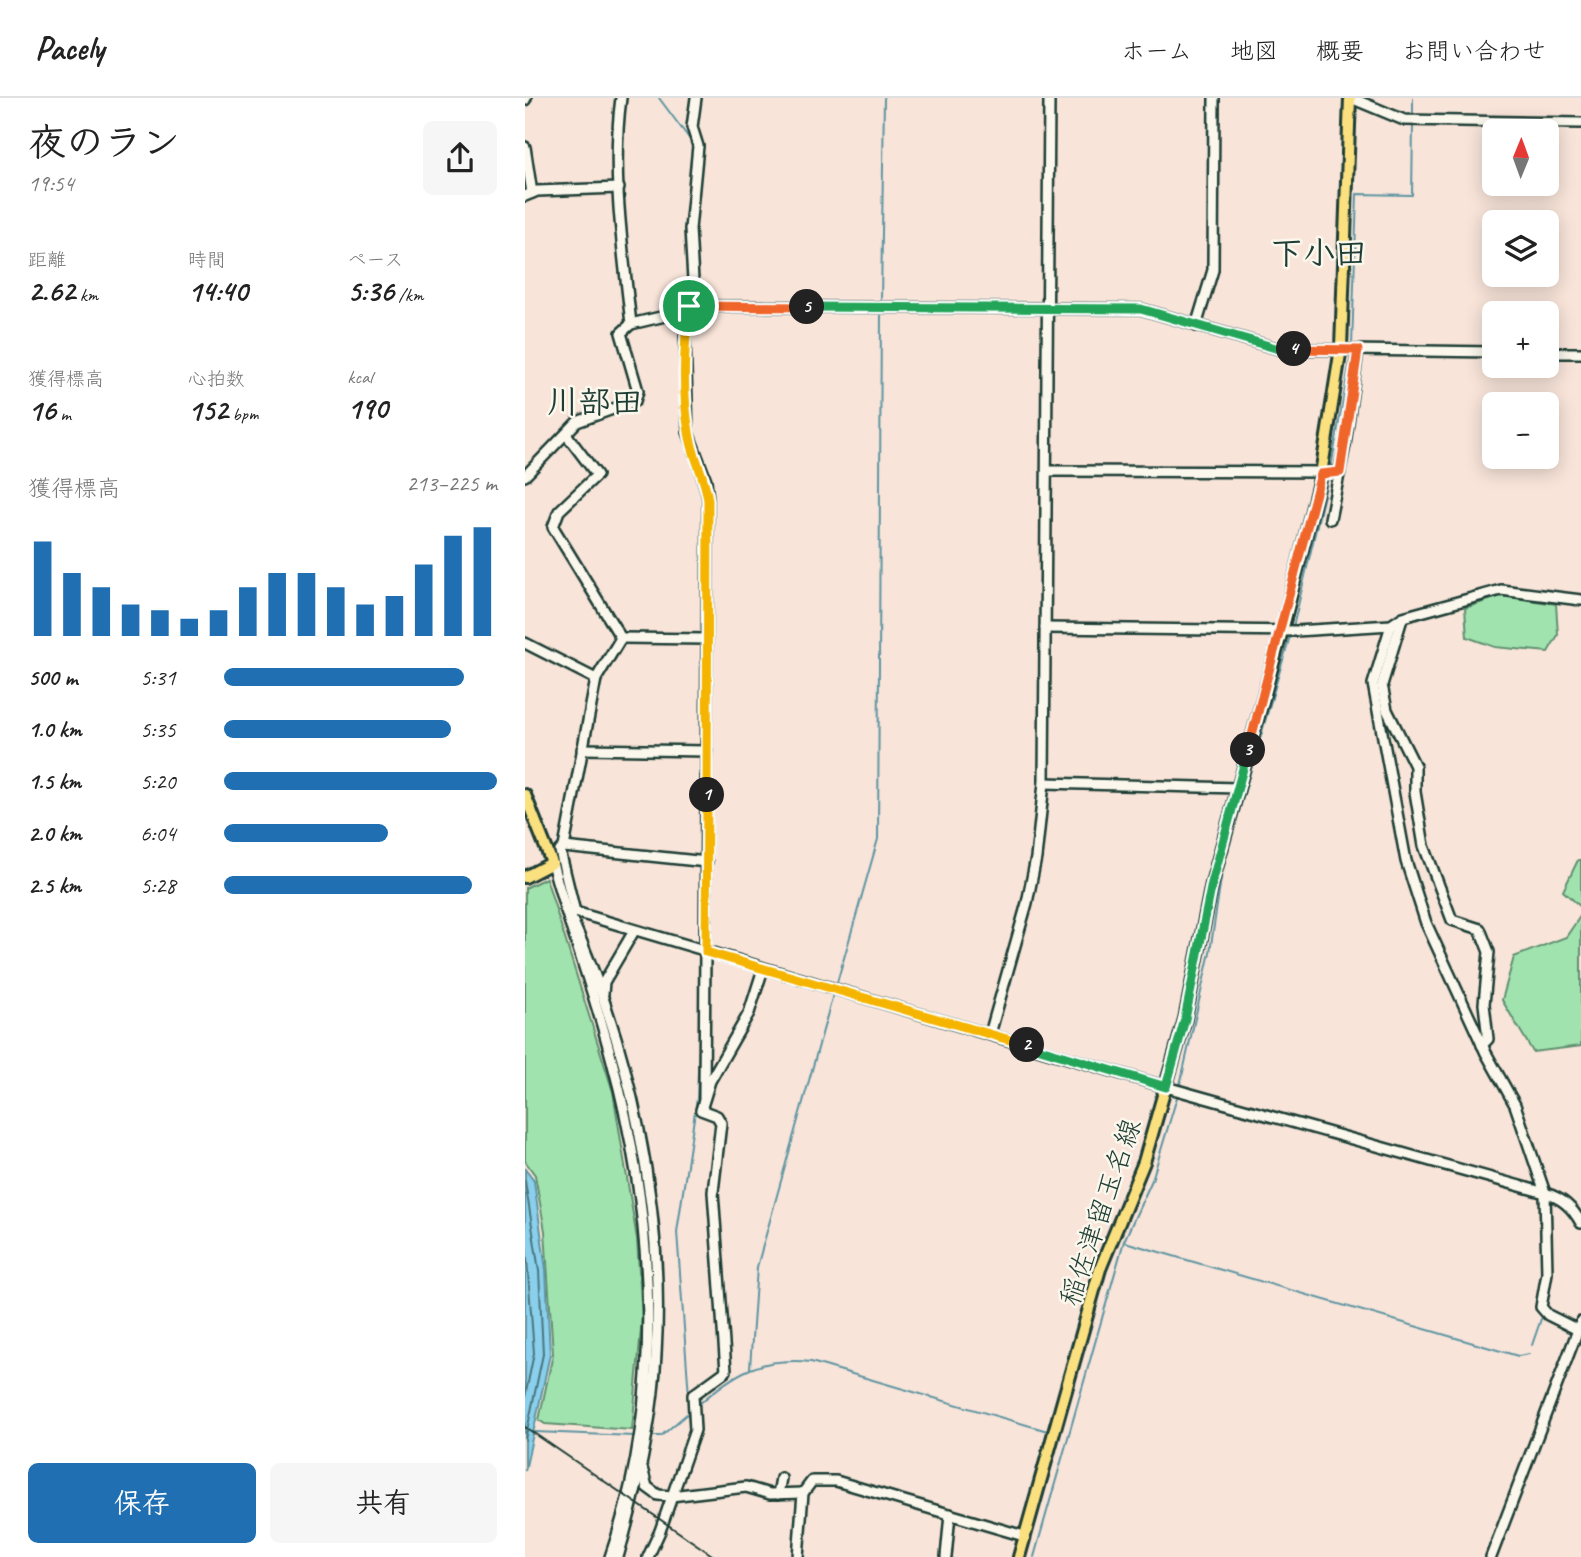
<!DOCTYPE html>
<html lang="ja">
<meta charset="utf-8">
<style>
:root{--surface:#fff;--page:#f6f6f6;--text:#222;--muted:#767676;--line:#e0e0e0;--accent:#1f6fb2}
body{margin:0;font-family:Caveat,"Klee One",sans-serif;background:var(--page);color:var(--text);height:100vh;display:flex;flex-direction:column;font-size:26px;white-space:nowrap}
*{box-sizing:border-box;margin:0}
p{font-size:23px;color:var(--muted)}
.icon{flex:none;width:38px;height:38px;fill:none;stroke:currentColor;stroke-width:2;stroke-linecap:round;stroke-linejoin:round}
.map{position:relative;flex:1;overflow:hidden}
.panel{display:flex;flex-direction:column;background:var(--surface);width:525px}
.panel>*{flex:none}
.needle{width:46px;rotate:1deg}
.fabs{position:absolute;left:957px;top:21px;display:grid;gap:14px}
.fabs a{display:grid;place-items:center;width:77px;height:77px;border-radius:10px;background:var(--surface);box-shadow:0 4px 18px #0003;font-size:35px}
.pin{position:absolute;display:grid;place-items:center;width:60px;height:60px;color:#fff;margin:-30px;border:4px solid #fff;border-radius:50%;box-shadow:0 2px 7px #0007}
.km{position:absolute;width:35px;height:35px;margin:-18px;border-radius:50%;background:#222;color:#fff;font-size:19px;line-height:35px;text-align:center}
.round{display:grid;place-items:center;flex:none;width:74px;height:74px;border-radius:10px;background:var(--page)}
.overview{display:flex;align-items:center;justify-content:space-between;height:119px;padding:0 28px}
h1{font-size:38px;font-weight:600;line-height:52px}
.figures{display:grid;grid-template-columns:repeat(3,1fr);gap:10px;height:119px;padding:7px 28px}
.figures div{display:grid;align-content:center}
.figures b{font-size:30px;font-weight:600}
.figures small{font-size:19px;font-weight:400}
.figures p{font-size:19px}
.chart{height:196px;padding:14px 28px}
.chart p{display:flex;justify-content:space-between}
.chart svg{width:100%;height:126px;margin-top:7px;stroke:var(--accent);stroke-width:6}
.action{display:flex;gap:14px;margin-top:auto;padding:14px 28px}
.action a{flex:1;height:80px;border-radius:10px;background:var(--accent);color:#fff;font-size:28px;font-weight:600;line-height:80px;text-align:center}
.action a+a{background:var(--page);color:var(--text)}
ul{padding:0 28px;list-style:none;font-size:23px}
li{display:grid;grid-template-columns:112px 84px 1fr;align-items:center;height:52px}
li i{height:18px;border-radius:9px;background:var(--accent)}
header{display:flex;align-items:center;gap:42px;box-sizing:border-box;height:98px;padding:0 35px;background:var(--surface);border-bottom:2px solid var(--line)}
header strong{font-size:33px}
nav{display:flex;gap:38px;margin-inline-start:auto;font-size:24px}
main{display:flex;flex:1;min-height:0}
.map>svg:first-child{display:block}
</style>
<header>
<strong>Pacely</strong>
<nav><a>ホーム</a><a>地図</a><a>概要</a><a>お問い合わせ</a></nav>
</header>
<main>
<section class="panel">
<div class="overview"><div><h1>夜のラン</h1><p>19:54</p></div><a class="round"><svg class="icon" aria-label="share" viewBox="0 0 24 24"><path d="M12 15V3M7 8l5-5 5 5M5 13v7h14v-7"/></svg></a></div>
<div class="figures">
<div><p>距離</p><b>2.62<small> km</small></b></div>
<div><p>時間</p><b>14:40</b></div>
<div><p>ペース</p><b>5:36<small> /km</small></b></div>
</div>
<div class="figures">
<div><p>獲得標高</p><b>16<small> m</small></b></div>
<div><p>心拍数</p><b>152<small> bpm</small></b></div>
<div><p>kcal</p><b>190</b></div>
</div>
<div class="chart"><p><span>獲得標高</span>213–225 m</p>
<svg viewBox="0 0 160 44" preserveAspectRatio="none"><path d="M5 44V11M15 44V22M25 44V27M35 44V33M45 44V35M55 44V38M65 44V35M75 44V27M85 44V22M95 44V22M105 44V27M115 44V33M125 44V30M135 44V19M145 44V9M155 44V6"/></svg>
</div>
<ul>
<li><b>500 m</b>5:31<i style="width:88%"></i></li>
<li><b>1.0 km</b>5:35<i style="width:83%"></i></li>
<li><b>1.5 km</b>5:20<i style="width:100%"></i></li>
<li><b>2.0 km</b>6:04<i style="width:60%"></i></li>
<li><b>2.5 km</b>5:28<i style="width:91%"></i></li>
</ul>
<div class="action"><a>保存</a><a>共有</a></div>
</section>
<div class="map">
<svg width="1056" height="1459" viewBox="0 0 1056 1459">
<rect width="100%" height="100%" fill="#f8e4d9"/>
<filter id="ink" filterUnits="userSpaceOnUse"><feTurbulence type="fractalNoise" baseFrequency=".0143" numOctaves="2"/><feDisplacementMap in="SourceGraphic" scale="14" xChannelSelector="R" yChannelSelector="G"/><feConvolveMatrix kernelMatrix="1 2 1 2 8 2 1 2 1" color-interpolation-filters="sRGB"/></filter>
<g filter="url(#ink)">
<g fill="#a1e3ae" stroke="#609071" stroke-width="2">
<polygon points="976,498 1031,506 1033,537 1023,554 970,549 942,539 940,510"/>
<polygon points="1053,762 1056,762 1056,809 1038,793"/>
<polygon points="21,780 88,994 112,1141 117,1220 107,1332 20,1326 14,1322 28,1256 20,1133 10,1077 0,1063 0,790"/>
<polygon points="1056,817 1056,948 1008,954 977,902 989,859 1041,839"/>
</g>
<polygon fill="#8acfec" stroke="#5f95a2" stroke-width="2" points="0,1071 9,1083 21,1172 25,1256 0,1373"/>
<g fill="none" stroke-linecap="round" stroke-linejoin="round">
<g stroke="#4a777e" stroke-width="2">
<polyline points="0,1083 14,1173 18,1256 0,1342"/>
<polyline points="0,1134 9,1255 0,1299"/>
</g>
<g stroke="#5f95a2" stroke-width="2">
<polyline points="134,0 169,47 161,139"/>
<polyline points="888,20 888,0"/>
<polyline points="356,204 359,0"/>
<polyline points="160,205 164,180"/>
<polyline points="158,214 155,245 159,336 178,404 177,538"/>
<polyline points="827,248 832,96 887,97 888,26"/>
<polyline points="806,370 826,257"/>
<polyline points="768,529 803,380"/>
<polyline points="176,650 177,543"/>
<polyline points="175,758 176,655"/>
<polyline points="175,846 175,767"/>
<polyline points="311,888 353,741 356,213"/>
<polyline points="655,987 685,854 698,767 765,538"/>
<polyline points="600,1144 993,1258 1004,1256"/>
<polyline points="1007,1247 1016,1221"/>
<polyline points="225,1270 232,1169 309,893"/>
<polyline points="164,1298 152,1134 172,1000 175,921"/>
<path d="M173 1307C210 1274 236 1259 286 1264L526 1334"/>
<polyline points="10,1334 109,1338"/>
<polyline points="125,1338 136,1338 163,1315"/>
<polyline points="143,1393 164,1335 164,1304"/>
<polyline points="137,1413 141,1402"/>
<polyline points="118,1459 129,1435"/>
<polyline points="509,1459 599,1143 627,1082 653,996"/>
</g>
<defs>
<g id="minor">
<path d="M96 0C86 74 98 152 106 226"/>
<polyline points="171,0 167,29 173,48 165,131 168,182 160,239 163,334 181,382 183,402 179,1000"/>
<polyline points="826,0 879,22 1056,25"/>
<polyline points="0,2 1,0"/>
<polyline points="0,49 7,95"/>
<polyline points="0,98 12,93 94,90"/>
<polyline points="671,228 688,172 689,0"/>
<polyline points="1022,255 1056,255"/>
<polyline points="41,336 72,377 34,413 28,429 96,540"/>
<polyline points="522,373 815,374"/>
<polyline points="0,378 52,324 110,303 113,293 96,235 106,226 140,218 164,208 616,211 754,251 970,254"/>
<polyline points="805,421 820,347 833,252"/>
<polyline points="877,521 857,587 862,612 890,668 890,694 899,748 927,822 955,831 964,854 959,906 963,941 957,947"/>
<polyline points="866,527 848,586 881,763 901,825 961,955 990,1007 1020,1095 1022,1175 1016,1209 1023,1217 1053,1232"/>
<polyline points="520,530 771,533 866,527 878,519 976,492 1056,502"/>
<polyline points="96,540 182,541"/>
<polyline points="0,545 71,581"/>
<polyline points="57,651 182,653"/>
<polyline points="519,685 713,690"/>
<polyline points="39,749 182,764"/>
<path d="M27 765C45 832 70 896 87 963 130 1122 140 1301 85 1459"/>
<path d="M40 811 641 989 1020 1095C1037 1100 1047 1109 1056 1125"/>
<polyline points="50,814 35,753 39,749 71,581 96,540"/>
<path d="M45 817C105 949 140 1111 131 1256 128 1324 112 1393 93 1459"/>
<polyline points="78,896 79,884 109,833"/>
<polyline points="465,936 502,805 511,760 519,685 524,0"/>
<polyline points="117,1370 122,1389 133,1397 146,1398 221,1389 245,1396 278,1395"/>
<polyline points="253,1396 256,1380"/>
<polyline points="123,1459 135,1433 170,1332 168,1297 201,1273 188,1094 196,1025 192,1018 176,1012 185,983 224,915 238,871"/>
<polyline points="273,1459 278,1395 287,1383 311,1383 499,1438"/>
<polyline points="421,1459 425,1416"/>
<polyline points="966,1459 1056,1224"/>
</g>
<g id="major">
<polyline points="0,697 27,765 0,779"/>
<polyline points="494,1459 575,1171 619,1064 660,921 687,785 757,532 796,376 816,250 825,0"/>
</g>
</defs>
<use href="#minor" stroke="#1f3d34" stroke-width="14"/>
<use href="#major" stroke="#1f3d34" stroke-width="16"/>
<use href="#minor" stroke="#fbf7ec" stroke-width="9"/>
<use href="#major" stroke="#fbe080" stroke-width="10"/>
<polyline stroke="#1f3d34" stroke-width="2" points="0,1329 190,1459"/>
</g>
</g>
<g fill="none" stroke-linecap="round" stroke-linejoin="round" filter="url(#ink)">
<defs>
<path id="split-1" d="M164 208C159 248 157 294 164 334 167 358 180 378 183 402L182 697"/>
<polyline id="split-2" points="182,697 181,854 502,947"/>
<polyline id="split-3" points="502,947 641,989 660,921 687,785 723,652"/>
<polyline id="split-4" points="723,652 796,376 815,374 833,252 769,251"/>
<polyline id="split-5" points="282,209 616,211 754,251 769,251"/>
<polyline id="split-6" points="164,208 282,209"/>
</defs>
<use href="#split-1" stroke="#fff" stroke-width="14"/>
<use href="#split-2" stroke="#fff" stroke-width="14"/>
<use href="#split-3" stroke="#fff" stroke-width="14"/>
<use href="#split-4" stroke="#fff" stroke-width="14"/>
<use href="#split-5" stroke="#fff" stroke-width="14"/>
<use href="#split-6" stroke="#fff" stroke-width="14"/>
<use href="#split-1" stroke="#f5b400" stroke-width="9"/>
<use href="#split-2" stroke="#f5b400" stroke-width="9"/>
<use href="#split-3" stroke="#22a559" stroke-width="9"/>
<use href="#split-4" stroke="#f0652b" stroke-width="9"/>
<use href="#split-5" stroke="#22a559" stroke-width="9"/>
<use href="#split-6" stroke="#f0652b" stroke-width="9"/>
</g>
<g text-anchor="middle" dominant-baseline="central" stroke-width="5" stroke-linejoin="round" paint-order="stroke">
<g font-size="28" fill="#1f3d34" stroke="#fbf7ec">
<text transform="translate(575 1114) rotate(-71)">稲佐津留玉名線</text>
</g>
<g font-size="32" font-weight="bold" fill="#1f3d34" stroke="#fbf7ec">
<text x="794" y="155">下小田</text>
<text x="70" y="304">川部田</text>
</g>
</g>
</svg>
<div class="fabs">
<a><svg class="needle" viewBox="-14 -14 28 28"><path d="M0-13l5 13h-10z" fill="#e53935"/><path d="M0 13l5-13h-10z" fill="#767676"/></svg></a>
<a><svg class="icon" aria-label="layers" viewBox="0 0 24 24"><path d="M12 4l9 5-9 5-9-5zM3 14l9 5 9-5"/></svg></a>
<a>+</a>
<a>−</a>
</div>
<div class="pin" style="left:164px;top:208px;background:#1e9e55"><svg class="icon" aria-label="arrive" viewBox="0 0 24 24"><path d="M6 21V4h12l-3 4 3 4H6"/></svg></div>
<b class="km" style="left:182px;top:697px">1</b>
<b class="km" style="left:502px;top:947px">2</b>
<b class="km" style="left:723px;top:652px">3</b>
<b class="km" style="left:769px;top:251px">4</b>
<b class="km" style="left:282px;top:209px">5</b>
</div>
</main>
